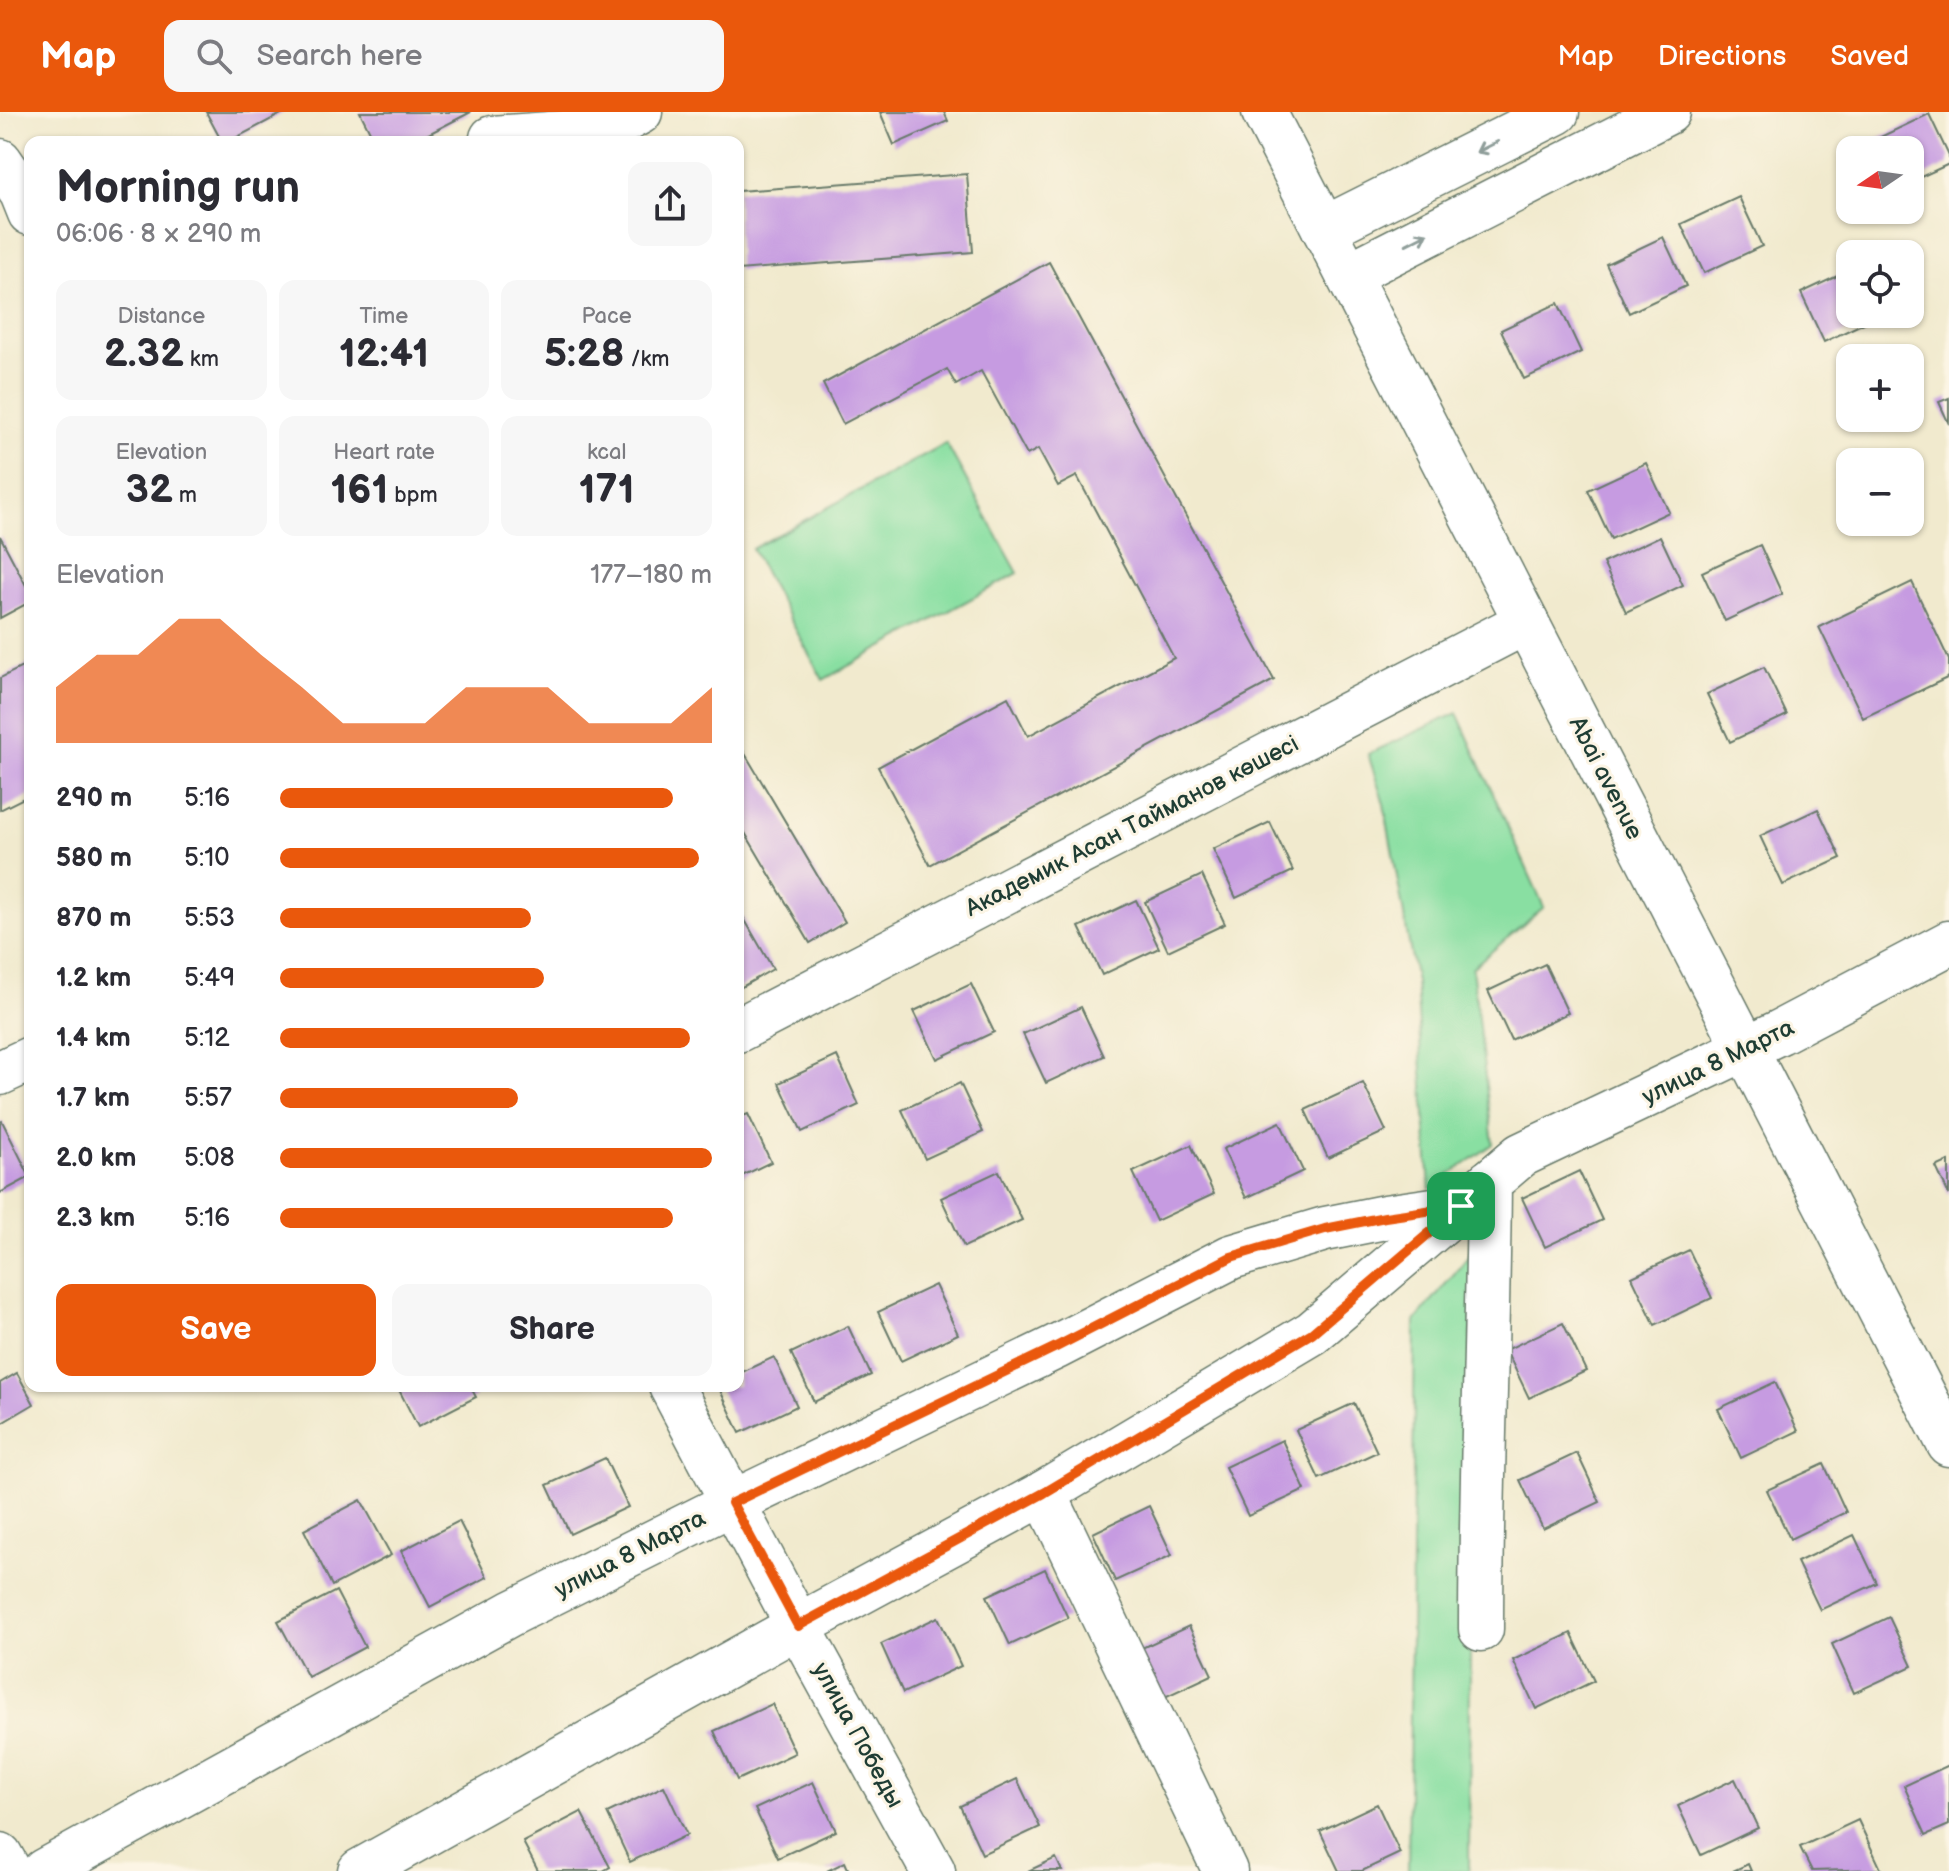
<!DOCTYPE html>
<meta charset="utf-8">
<style>
:root{--surface:#fff;--page:#f7f7f7;--text:#2b2b33;--muted:#7c7c81;--accent:#ea580c}
body{margin:0;font-family:"Balsamiq Sans",sans-serif;background:var(--page);color:var(--text);height:100vh;display:flex;flex-direction:column;font-size:30px;white-space:nowrap}
*{box-sizing:border-box;margin:0}
p{font-size:26px;color:var(--muted)}
.icon{flex:none;width:44px;height:44px;fill:none;stroke:currentColor;stroke-width:2;stroke-linecap:round;stroke-linejoin:round}
.map{position:relative;flex:1;overflow:hidden}
.drawer{position:absolute;left:24px;top:24px;width:720px;height:1256px;display:flex;flex-direction:column;background:var(--surface);border-radius:16px;box-shadow:0 2px 6px #0004}
.drawer>*{flex:none}
.needle{width:52px;rotate:257deg}
.tools{position:absolute;left:1836px;top:24px;display:grid;gap:16px}
.tools a{display:grid;place-items:center;width:88px;height:88px;border-radius:16px;background:var(--surface);box-shadow:0 2px 6px #0004;font-size:40px}
.pin{position:absolute;display:grid;place-items:center;width:68px;height:68px;color:#fff;margin:-34px;border-radius:16px;box-shadow:0 4px 12px #0006}
.round{display:grid;place-items:center;flex:none;width:84px;height:84px;border-radius:16px;background:var(--page)}
.summary{display:flex;align-items:center;justify-content:space-between;height:136px;padding:0 32px}
h1{font-size:44px;font-weight:600;line-height:60px}
.metrics{display:grid;grid-template-columns:repeat(3,1fr);gap:12px;height:136px;padding:8px 32px}
.metrics div{display:grid;align-content:center;border-radius:16px;background:var(--page);text-align:center}
.metrics b{font-size:40px;font-weight:600}
.metrics small{font-size:22px;font-weight:400}
.metrics p{font-size:22px}
.chart{height:224px;padding:16px 32px}
.chart p{display:flex;justify-content:space-between}
.chart svg{width:100%;height:144px;margin-top:8px;fill:var(--accent);opacity:.7}
.cta{display:flex;gap:16px;margin-top:auto;padding:16px 32px}
.cta a{flex:1;height:92px;border-radius:16px;background:var(--accent);color:#fff;font-size:32px;font-weight:600;line-height:92px;text-align:center}
.cta a+a{background:var(--page);color:var(--text)}
ul{padding:0 32px;list-style:none;font-size:26px}
li{display:grid;grid-template-columns:128px 96px 1fr;align-items:center;height:60px}
li i{height:20px;border-radius:10px;background:var(--accent)}
header{display:flex;align-items:center;gap:48px;box-sizing:border-box;height:112px;padding:0 40px;background:var(--accent);color:#fff}
header strong{font-size:38px}
nav{display:flex;gap:44px;margin-inline-start:auto;font-size:28px}
.search{width:560px;height:72px;background:var(--page);display:flex;align-items:center;gap:20px;box-sizing:border-box;padding:0 28px;border-radius:16px;color:var(--muted);font-size:30px}
.map>svg:first-child{display:block}
</style>
<header>
<strong>Map</strong>
<div class="search"><svg class="icon" aria-label="search" viewBox="0 0 24 24"><circle cx="10" cy="10" r="6"/><path d="M15 15l6 6"/></svg>Search here</div>
<nav><a>Map</a><a>Directions</a><a>Saved</a></nav>
</header>
<div class="map">
<svg width="1949" height="1759" viewBox="0 0 1949 1759">
<rect width="100%" height="100%" fill="#fcf5e5"/>
<filter id="ink" filterUnits="userSpaceOnUse"><feTurbulence type="fractalNoise" baseFrequency=".0125" numOctaves="2"/><feDisplacementMap in="SourceGraphic" scale="16" xChannelSelector="R" yChannelSelector="G"/><feConvolveMatrix kernelMatrix="1 2 1 2 8 2 1 2 1" color-interpolation-filters="sRGB"/></filter>
<filter id="wash" filterUnits="userSpaceOnUse"><feTurbulence type="fractalNoise" baseFrequency=".006" numOctaves="4" result="noise"/><feDisplacementMap in="SourceGraphic" scale="32" xChannelSelector="R" yChannelSelector="G"/><feGaussianBlur stdDeviation="1.8" result="paint"/><feColorMatrix in="noise" values="0 0 0 0 0 0 0 0 0 0 0 0 0 0 0 0 0 1.4 0 .05"/><feComposite in="paint" operator="in"/></filter>
<g filter="url(#wash)">
<rect width="100%" height="100%" fill="#f1eace"/>
<g fill="#89dfa2" stroke="#548e6b" stroke-width="2">
<polygon points="946,331 1018,461 823,568 752,437"/>
<polygon points="1457,601 1544,795 1472,856 1493,1032 1430,1077 1416,870 1384,692 1368,642"/>
<polygon points="1472,1140 1469,1759 1408,1759 1415,1209"/>
</g>
<g id="blocks">
<g fill="#c69be1">
<polygon points="206,0 285,0 228,30 222,30"/>
<polygon points="360,0 471,0 413,30 375,30"/>
<polygon points="880,0 944,0 948,9 894,33"/>
<polygon points="1929,2 1949,44 1949,52 1910,70 1910,38 1876,38 1872,29"/>
<polygon points="967,62 973,140 738,158 738,79"/>
<polygon points="1739,85 1762,134 1704,161 1681,112"/>
<polygon points="1663,125 1686,174 1629,201 1606,152"/>
<polygon points="1049,150 1274,568 930,753 878,655 1008,585 1028,624 1174,546 1077,364 1058,374 1038,337 1027,343 981,259 956,273 947,257 843,312 823,272"/>
<polygon points="1850,158 1850,202 1883,202 1824,230 1801,181"/>
<polygon points="1558,191 1581,240 1524,267 1501,218"/>
<polygon points="1949,286 1949,312 1939,290"/>
<polygon points="1646,351 1669,400 1611,427 1588,378"/>
<polygon points="0,424 30,481 30,490 0,506"/>
<polygon points="1660,424 1683,473 1626,500 1603,451"/>
<polygon points="1760,433 1782,482 1725,509 1702,460"/>
<polygon points="1912,470 1949,548 1949,565 1863,606 1819,515"/>
<polygon points="30,551 30,683 0,698 0,566"/>
<polygon points="1764,555 1787,603 1730,630 1707,582"/>
<polygon points="738,630 845,810 810,831 738,709"/>
<polygon points="1818,697 1841,746 1783,773 1760,724"/>
<polygon points="1270,710 1293,759 1236,786 1213,737"/>
<polygon points="1202,763 1225,812 1168,839 1145,790"/>
<polygon points="1136,788 1159,836 1102,863 1079,815"/>
<polygon points="738,796 773,857 738,877"/>
<polygon points="1545,852 1568,901 1511,928 1488,879"/>
<polygon points="971,872 994,920 937,947 914,899"/>
<polygon points="1081,895 1104,944 1046,971 1023,922"/>
<polygon points="837,944 859,993 802,1020 779,971"/>
<polygon points="960,971 983,1020 925,1047 902,998"/>
<polygon points="1363,971 1386,1019 1328,1046 1305,998"/>
<polygon points="748,1002 771,1050 738,1066 738,1006"/>
<polygon points="2,1009 30,1065 0,1081 0,1010"/>
<polygon points="1280,1010 1303,1059 1246,1086 1223,1037"/>
<polygon points="1191,1033 1214,1082 1156,1109 1133,1060"/>
<polygon points="1949,1049 1949,1083 1936,1055"/>
<polygon points="999,1059 1022,1108 964,1135 941,1086"/>
<polygon points="1579,1059 1602,1108 1545,1135 1522,1086"/>
<polygon points="1689,1138 1712,1186 1655,1213 1632,1165"/>
<polygon points="935,1173 958,1222 901,1249 878,1200"/>
<polygon points="1563,1211 1586,1259 1529,1286 1506,1238"/>
<polygon points="848,1214 871,1263 814,1290 791,1241"/>
<polygon points="774,1245 797,1294 740,1321 718,1274 738,1274 738,1262"/>
<polygon points="17,1261 34,1292 0,1312 0,1271"/>
<polygon points="1775,1270 1798,1319 1741,1346 1718,1297"/>
<polygon points="397,1274 470,1274 476,1285 418,1315"/>
<polygon points="1354,1291 1377,1340 1319,1367 1296,1318"/>
<polygon points="1282,1328 1305,1378 1248,1404 1225,1355"/>
<polygon points="1577,1341 1600,1390 1543,1417 1520,1368"/>
<polygon points="605,1346 628,1395 570,1422 547,1373"/>
<polygon points="1824,1352 1846,1400 1790,1427 1767,1378"/>
<polygon points="361,1388 391,1443 332,1474 304,1418"/>
<polygon points="1149,1394 1172,1443 1115,1469 1093,1421"/>
<polygon points="459,1409 487,1465 430,1495 401,1439"/>
<polygon points="1854,1423 1877,1471 1820,1498 1797,1450"/>
<polygon points="1045,1457 1068,1506 1010,1533 987,1484"/>
<polygon points="336,1479 365,1535 308,1565 278,1509"/>
<polygon points="938,1505 961,1554 903,1581 881,1532"/>
<polygon points="1889,1505 1912,1554 1854,1581 1832,1532"/>
<polygon points="1189,1514 1212,1563 1154,1590 1131,1541"/>
<polygon points="1571,1521 1594,1569 1536,1597 1513,1548"/>
<polygon points="772,1592 795,1641 737,1668 714,1619"/>
<polygon points="1949,1653 1949,1713 1926,1723 1904,1674"/>
<polygon points="1017,1667 1040,1715 982,1742 960,1694"/>
<polygon points="1735,1667 1758,1716 1701,1743 1678,1694"/>
<polygon points="813,1670 836,1719 778,1746 755,1697"/>
<polygon points="664,1674 687,1723 630,1750 607,1701"/>
<polygon points="1377,1692 1400,1741 1362,1759 1339,1759 1320,1719"/>
<polygon points="581,1700 610,1755 603,1759 538,1759 523,1730"/>
<polygon points="1858,1708 1881,1757 1812,1759 1800,1735"/>
<polygon points="1056,1746 1062,1759 1028,1759"/>
<polygon points="845,1750 849,1759 827,1759"/>
<polygon points="1748,1752 1751,1759 1733,1759"/>
</g>
</g>
</g>
<g filter="url(#ink)">
<use href="#blocks" fill-opacity="0" stroke="#687a6a" stroke-width="2"/>
<g fill="none" stroke-linecap="round" stroke-linejoin="round">
<defs>
<g id="minor">
<polyline points="493,30 492,26 607,18 640,0"/>
<polyline points="0,49 22,81 30,101"/>
<polyline points="1324,117 1557,0"/>
<polyline points="1348,163 1668,0"/>
<polyline points="738,918 1526,510"/>
<polyline points="0,961 30,947"/>
<polyline points="671,1274 798,1514 933,1759"/>
<polyline points="1044,1381 1225,1759"/>
<path d="M1481 1517C1481 1368 1488 1219 1489 1070"/>
<polyline points="44,1759 512,1501 732,1391 1056,1235 1231,1145 1325,1117 1385,1105 1461,1094"/>
<polyline points="360,1759 798,1514 1044,1381 1312,1221 1521,1043 1780,920 1949,831"/>
</g>
<g id="major">
<polyline points="1264,0 1949,1332"/>
<polyline points="0,1743 9,1759"/>
</g>
</defs>
<use href="#minor" stroke="#687a6a" stroke-width="47"/>
<use href="#major" stroke="#687a6a" stroke-width="47"/>
<use href="#minor" stroke="#fff" stroke-width="44"/>
<use href="#major" stroke="#fff" stroke-width="44"/>
</g>
<defs><path id="oneway-shaft" d="M-6 0H5M1.5-3L5.5 0L1.5 3" fill="none" stroke-width="1.6" stroke-linecap="round" stroke-linejoin="round" transform="scale(2)"/></defs>
<g stroke="#8f9e9a">
<use href="#oneway-shaft" transform="translate(1487 35) rotate(153)"/>
<use href="#oneway-shaft" transform="translate(1417 127) rotate(-27)"/>
</g>
</g>
<g fill="none" stroke-linecap="round" stroke-linejoin="round" filter="url(#ink)">
<defs>
<polygon id="route" points="1461,1094 1312,1221 1044,1381 798,1514 732,1391 1056,1235 1231,1145 1325,1117 1385,1105"/>
</defs>
<use href="#route" stroke="#fff" stroke-width="16"/>
<use href="#route" stroke="#ea580c" stroke-width="10"/>
</g>
<g text-anchor="middle" dominant-baseline="central" stroke-width="6" stroke-linejoin="round" paint-order="stroke">
<g font-size="24" fill="#1f3d34" stroke="#fcf5e5">
<text transform="translate(1606 666) rotate(63)">Abai avenue</text>
<text transform="translate(1132 714) rotate(-27)">Академик Асан Тайманов көшесі</text>
<text transform="translate(1718 950) rotate(-26)">улица 8 Марта</text>
<text transform="translate(630 1442) rotate(-27)">улица 8 Марта</text>
<text transform="translate(858 1623) rotate(61)">улица Победы</text>
</g>
</g>
</svg>
<div class="tools">
<a><svg class="needle" viewBox="-14 -14 28 28"><path d="M0-13l5 13h-10z" fill="#e53935"/><path d="M0 13l5-13h-10z" fill="#7c7c81"/></svg></a>
<a><svg class="icon" aria-label="locate" viewBox="0 0 24 24"><circle cx="12" cy="12" r="6"/><path d="M12 2v4M12 18v4M2 12h4M18 12h4"/></svg></a>
<a>+</a>
<a>−</a>
</div>
<div class="pin" style="left:1461px;top:1094px;background:#1e9e55"><svg class="icon" aria-label="arrive" viewBox="0 0 24 24"><path d="M6 21V4h12l-3 4 3 4H6"/></svg></div>
<section class="drawer">
<div class="summary"><div><h1>Morning run</h1><p>06:06 · 8 × 290 m</p></div><a class="round"><svg class="icon" aria-label="share" viewBox="0 0 24 24"><path d="M12 15V3M7 8l5-5 5 5M5 13v7h14v-7"/></svg></a></div>
<div class="metrics">
<div><p>Distance</p><b>2.32<small> km</small></b></div>
<div><p>Time</p><b>12:41</b></div>
<div><p>Pace</p><b>5:28<small> /km</small></b></div>
</div>
<div class="metrics">
<div><p>Elevation</p><b>32<small> m</small></b></div>
<div><p>Heart rate</p><b>161<small> bpm</small></b></div>
<div><p>kcal</p><b>171</b></div>
</div>
<div class="chart"><p><span>Elevation</span>177–180 m</p>
<svg viewBox="0 0 160 44" preserveAspectRatio="none"><path d="M0 44V27L10 17L20 17L30 6L40 6L50 17L60 27L70 38L80 38L90 38L100 27L110 27L120 27L130 38L140 38L150 38L160 27V44z"/></svg>
</div>
<ul>
<li><b>290 m</b>5:16<i style="width:91%"></i></li>
<li><b>580 m</b>5:10<i style="width:97%"></i></li>
<li><b>870 m</b>5:53<i style="width:58%"></i></li>
<li><b>1.2 km</b>5:49<i style="width:61%"></i></li>
<li><b>1.4 km</b>5:12<i style="width:95%"></i></li>
<li><b>1.7 km</b>5:57<i style="width:55%"></i></li>
<li><b>2.0 km</b>5:08<i style="width:100%"></i></li>
<li><b>2.3 km</b>5:16<i style="width:91%"></i></li>
</ul>
<div class="cta"><a>Save</a><a>Share</a></div>
</section>
</div>
